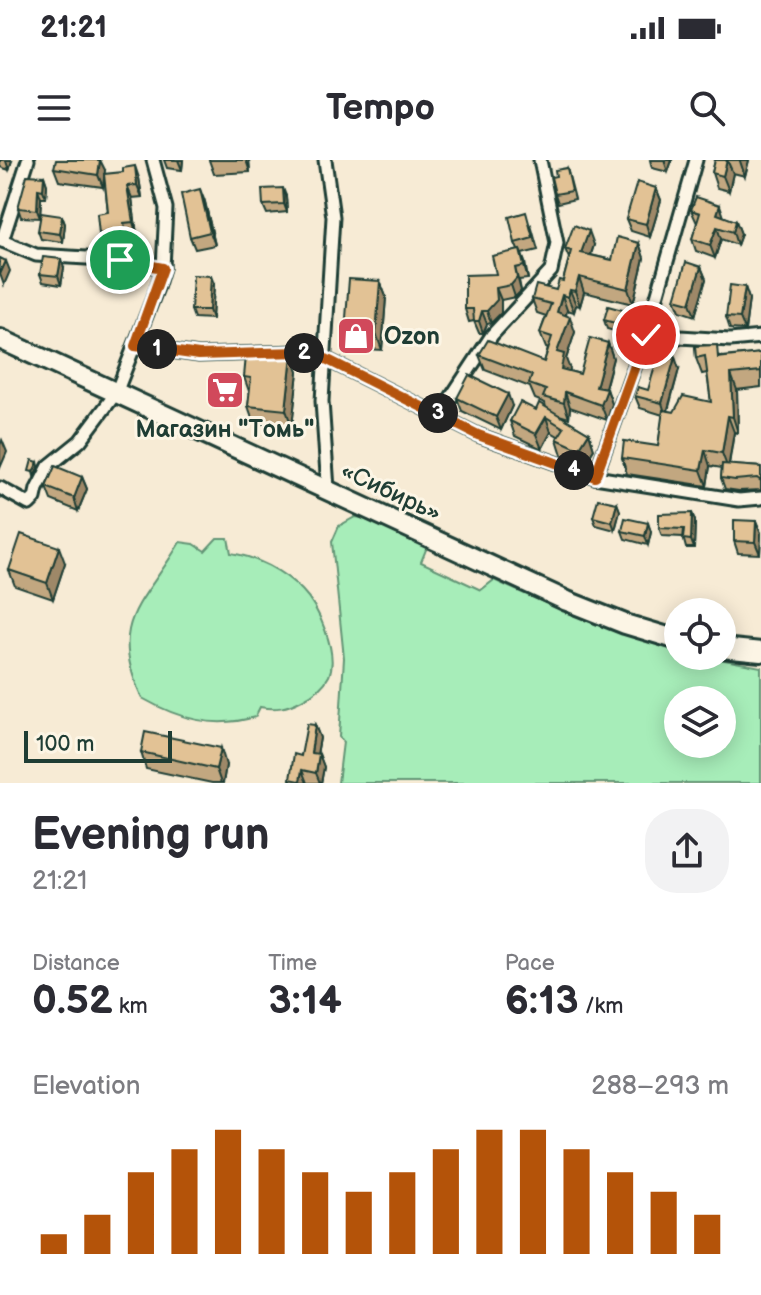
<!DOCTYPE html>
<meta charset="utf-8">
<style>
:root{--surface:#fff;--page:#f2f2f3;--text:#2b2b33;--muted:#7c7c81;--accent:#b45309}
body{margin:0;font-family:"Balsamiq Sans",sans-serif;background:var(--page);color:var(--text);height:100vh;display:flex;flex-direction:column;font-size:30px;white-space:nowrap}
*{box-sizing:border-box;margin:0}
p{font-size:26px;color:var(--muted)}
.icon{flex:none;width:44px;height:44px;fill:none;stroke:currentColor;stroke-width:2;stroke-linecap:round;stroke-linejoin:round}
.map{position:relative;height:623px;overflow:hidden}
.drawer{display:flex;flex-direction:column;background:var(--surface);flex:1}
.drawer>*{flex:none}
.controls{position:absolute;left:664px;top:438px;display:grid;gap:16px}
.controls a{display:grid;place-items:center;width:72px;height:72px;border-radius:50%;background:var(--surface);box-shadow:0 4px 20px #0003;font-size:40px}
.scale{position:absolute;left:24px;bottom:20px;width:148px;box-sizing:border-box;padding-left:8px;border:4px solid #1f3d34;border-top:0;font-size:22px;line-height:28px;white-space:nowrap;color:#1f3d34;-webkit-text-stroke:6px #fcf5e5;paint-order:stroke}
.pin{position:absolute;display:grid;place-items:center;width:68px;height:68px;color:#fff;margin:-34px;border:4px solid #fff;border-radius:50%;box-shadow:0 2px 8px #0007}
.km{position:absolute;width:40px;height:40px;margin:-20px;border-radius:50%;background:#222;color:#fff;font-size:22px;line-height:40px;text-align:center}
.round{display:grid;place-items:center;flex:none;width:84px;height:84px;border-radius:32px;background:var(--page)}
.summary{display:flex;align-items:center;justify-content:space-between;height:136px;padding:0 32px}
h1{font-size:44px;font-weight:700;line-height:60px}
.stats{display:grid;grid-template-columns:repeat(3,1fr);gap:12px;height:136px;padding:8px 32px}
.stats div{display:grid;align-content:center}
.stats b{font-size:40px;font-weight:700}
.stats small{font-size:22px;font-weight:400}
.stats p{font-size:22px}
.chart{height:224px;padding:16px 32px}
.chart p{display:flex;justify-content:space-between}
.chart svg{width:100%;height:144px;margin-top:8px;stroke:var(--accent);stroke-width:6}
.status{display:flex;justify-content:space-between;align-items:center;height:56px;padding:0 40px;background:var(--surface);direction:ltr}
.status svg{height:22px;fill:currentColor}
header{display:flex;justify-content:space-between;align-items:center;height:104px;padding:0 32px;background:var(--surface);font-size:36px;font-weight:700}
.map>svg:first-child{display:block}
</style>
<div class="status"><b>21:21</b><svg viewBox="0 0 49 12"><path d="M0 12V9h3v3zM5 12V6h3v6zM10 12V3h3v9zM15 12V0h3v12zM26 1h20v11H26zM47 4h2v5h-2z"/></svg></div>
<header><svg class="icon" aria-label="menu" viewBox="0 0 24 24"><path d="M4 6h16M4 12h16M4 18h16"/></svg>Tempo<svg class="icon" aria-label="search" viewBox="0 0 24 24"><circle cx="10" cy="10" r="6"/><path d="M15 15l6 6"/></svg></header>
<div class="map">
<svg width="761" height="623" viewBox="0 0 761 623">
<rect width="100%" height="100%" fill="#f7ebd5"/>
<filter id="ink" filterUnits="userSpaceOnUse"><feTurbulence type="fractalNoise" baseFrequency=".0125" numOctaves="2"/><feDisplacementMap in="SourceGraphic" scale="16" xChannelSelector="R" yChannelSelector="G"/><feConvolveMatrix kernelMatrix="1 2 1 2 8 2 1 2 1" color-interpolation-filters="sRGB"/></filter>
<g filter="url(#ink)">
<g fill="#a7edb9" stroke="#639576" stroke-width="2" fill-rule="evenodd">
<path d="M355 357 363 358 427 387 421 402 481 430 494 420C554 448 614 472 678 490V496H704L761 507V623H338L343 582 339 577 344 498 332 382 339 366ZM678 540H722V584H678Z"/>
<path d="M217 378H228L231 393C257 397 283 411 302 430 318 446 339 493 329 516 323 528 312 535 302 540 287 548 275 550 260 547L255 557C214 569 179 559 142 538 106 461 144 444 180 382L194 384 205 391Z"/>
</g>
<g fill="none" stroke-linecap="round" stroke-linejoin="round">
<defs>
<g id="minor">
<polyline points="325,0 333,57 322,241 328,329"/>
<polyline points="0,80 36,95 120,100 163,108"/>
<polyline points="2,81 28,0"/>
<polyline points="646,175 730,180 761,177"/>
<polyline points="135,186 199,195 299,192 326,199 478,275 595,317 739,340 761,338"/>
<polyline points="440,254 492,175 551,111 557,83 540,0"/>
<polyline points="595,317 646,175 696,0"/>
<polyline points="0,328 29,344 35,338 37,329 49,306 80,281 116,233 157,128 163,108 166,48 153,0"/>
</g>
<g id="trunk">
<polyline points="0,179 567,441 625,464 678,480"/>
<polyline points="722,488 761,492"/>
</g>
</defs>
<use href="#minor" stroke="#1f3d34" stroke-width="17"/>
<use href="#trunk" stroke="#1f3d34" stroke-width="24"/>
<use href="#minor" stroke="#fcf5e5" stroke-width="11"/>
<use href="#trunk" stroke="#fcf5e5" stroke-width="18"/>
</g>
<g fill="#c2a780" stroke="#1f3d34" stroke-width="2">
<polygon points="0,0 12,0 9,10 0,7"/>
<polygon points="164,0 183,0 182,10 167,8"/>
<polygon points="209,0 249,0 250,12 214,14"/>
<polygon points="650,0 672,0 668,12 652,8"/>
<polygon points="715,0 749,0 745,16 733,13 729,31 717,28 712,13"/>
<polygon points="54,8 105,10 104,14 139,18 142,37 132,38 137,75 129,76 130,83 104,87 99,74 108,52 104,15 103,27 59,21"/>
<polygon points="567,8 575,39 558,43 555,34"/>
<polygon points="44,16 47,25 46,38 41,38 40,58 21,57 18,48"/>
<polygon points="656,28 661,40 650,77 631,71 626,59"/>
<polygon points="286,36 287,52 267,54 263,45"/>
<polygon points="205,42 215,85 195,89 190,77"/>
<polygon points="691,50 724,57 736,61 741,74 737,85 721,79 715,98 696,91 692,79 697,63"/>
<polygon points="62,56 65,64 63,82 41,79 38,71"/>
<polygon points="531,65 538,90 522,94 528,119 519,120 521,131 515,137 501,140 501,153 491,163 487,164 483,173 479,173 474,161 469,162 465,149 518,90 515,83"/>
<polygon points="639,83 644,98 633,144 584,132 580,146 576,145 574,152 567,150 566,156 575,172 566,199 569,211 580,214 608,183 613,198 605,229 607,229 612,244 607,260 570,247 569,258 559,255 589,273 594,289 585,304 562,295 557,279 558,276 551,272 542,289 515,276 510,261 536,250 546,248 545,243 535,239 530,227 485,210 479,195 544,202 548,189 546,188 540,173 546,156 537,153 532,139 556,130 563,121 569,98 565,89 594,85 591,95 612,100"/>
<polygon points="701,107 706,119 695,156 680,151 675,139"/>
<polygon points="64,108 61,125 43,122 40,114"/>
<polygon points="380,121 386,137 382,190 351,188 345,171"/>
<polygon points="214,124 212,159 194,158 191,150"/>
<polygon points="745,127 749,139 745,170 730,169 726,157"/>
<polygon points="629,159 625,174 607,169 604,160"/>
<polygon points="695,186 722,197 761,193 761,227 737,230 738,273 734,272 729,305 761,307 761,330 739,331 725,329 721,318 722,308 710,306 707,326 627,314 622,298 658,286 663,255 640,248 635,236 648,230 679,209 668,251 674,252 711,242 707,213 702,214 696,198"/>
<polygon points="292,194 298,211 292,267 254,263 248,246 250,234 244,217"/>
<polygon points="230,219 233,227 229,237 218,233 215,225"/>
<polygon points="457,238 512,246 501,270 462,251"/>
<polygon points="82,317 87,329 78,351 51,340 46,327"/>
<polygon points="617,343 620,351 615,370 596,365 593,357"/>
<polygon points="692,353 695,361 694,388 686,388 683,377 662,376 659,368"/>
<polygon points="756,361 761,373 760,394 738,393 734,381"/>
<polygon points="648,363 651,372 648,385 625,379 622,371"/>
<polygon points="65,403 53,439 15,426 9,410"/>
<polygon points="315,565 320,578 317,594 319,594 324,607 321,623 291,623 290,619"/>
<polygon points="141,592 226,605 223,623 212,623 146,609"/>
</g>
<g fill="#9e8868" stroke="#1f3d34" stroke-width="2">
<polygon points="7,0 12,0 9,10 6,1"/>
<polygon points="100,0 105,10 103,27 98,15"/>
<polygon points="178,0 183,0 182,10"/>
<polygon points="246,0 249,0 250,12"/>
<polygon points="664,0 672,0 668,12"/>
<polygon points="727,0 733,13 729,31 723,16"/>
<polygon points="740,0 749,0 745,16 740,1"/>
<polygon points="135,6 139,18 142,37 137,25"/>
<polygon points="44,16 47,25 46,38 43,30"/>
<polygon points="127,26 132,38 137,75 133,62"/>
<polygon points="283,28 286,36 287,52 284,44"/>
<polygon points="656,28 661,40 650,77 646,64"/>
<polygon points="38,29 41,38 40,58 37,50"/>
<polygon points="200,29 205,42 215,85 210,72"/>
<polygon points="720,45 724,57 717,54"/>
<polygon points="62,56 65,64 63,82 60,74"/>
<polygon points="736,61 741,74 737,85 733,72"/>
<polygon points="717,67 721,79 715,98 710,85"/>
<polygon points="589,71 594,85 586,108 581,93"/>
<polygon points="639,83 644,98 633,144 628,129"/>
<polygon points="520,90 525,102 528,119 524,106"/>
<polygon points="61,99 64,108 61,125 58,116"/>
<polygon points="6,101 10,111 4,125 0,114"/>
<polygon points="701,107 706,119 695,156 690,143"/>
<polygon points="515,108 521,131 515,137 511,125"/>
<polygon points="211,116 214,124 212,159 209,150"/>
<polygon points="579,117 584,132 580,146 575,131"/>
<polygon points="380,121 386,137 382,190 376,173"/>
<polygon points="745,127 749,139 745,170 740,158"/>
<polygon points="496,128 501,140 501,153 491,163 487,151"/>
<polygon points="570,130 576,145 574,152 568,137"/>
<polygon points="562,135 567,150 562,167 557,152"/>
<polygon points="482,151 487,164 483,173 479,161"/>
<polygon points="626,151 629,159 625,174 622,165"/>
<polygon points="570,157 575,172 566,199 570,209 566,224 561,209 557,192"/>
<polygon points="608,183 613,198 601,242 596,227"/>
<polygon points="292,194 298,211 292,267 286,250"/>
<polygon points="675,197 679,209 666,256 662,243"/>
<polygon points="731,214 737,230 738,273 733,257"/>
<polygon points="230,219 233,227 229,237 226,229"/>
<polygon points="607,229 612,244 607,260 601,245"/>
<polygon points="565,232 570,247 569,258 564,243"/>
<polygon points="508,234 512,246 501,270 496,257"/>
<polygon points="728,256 734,272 728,309 722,293"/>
<polygon points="546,257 551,272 542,289 536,274"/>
<polygon points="589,273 594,289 585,304 579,289"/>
<polygon points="2,280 7,292 0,308 0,285"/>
<polygon points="705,290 710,306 707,326 701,310"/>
<polygon points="38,302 39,306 34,316 33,312"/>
<polygon points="82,317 87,329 78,351 74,338"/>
<polygon points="617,343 620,351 615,370 612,362"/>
<polygon points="692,353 695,361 694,388 691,380"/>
<polygon points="756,361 761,373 760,394 755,382"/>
<polygon points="648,363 651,372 648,385 645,376"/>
<polygon points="59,387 65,403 53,439 47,423"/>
<polygon points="315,565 320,578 315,605 311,593"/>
<polygon points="221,588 226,605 223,623 221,623 216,609"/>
<polygon points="319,594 324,607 321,623 320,623 316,613"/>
<polygon points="302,610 307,623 301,623 300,621"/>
</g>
<g fill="#e2c295" stroke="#1f3d34" stroke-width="2">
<polygon points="56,0 100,0 98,15 54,8"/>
<polygon points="715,0 727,0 723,16 712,13"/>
<polygon points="135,6 137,25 127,26 133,62 124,63 125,70 99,74 97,54 108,52 104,14 123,12 123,8"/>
<polygon points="567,8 572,31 555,34 551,17 556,16 555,10"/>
<polygon points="27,15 44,16 43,30 38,29 37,50 18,48"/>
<polygon points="637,22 656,28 646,64 626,59"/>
<polygon points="283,28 284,44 263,45 262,29"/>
<polygon points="200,29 210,72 190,77 181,34"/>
<polygon points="696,37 720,45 717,54 736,61 733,72 717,67 710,85 692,79 700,53 691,50"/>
<polygon points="526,52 533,78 515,83 509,57"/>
<polygon points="41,53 62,56 60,74 38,71"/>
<polygon points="574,65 589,71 581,93 612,100 617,77 639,83 628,129 579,117 575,131 570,130 568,137 562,135 557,152 570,157 557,192 564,194 561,209 580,214 590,178 608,183 596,227 607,229 601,245 565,232 564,243 543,237 546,230 529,224 532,215 479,195 488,180 544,202 552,177 540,173 551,144 532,139 536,125 556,130 559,120 563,121 571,91 565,89"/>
<polygon points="520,90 524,106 515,108 517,118 511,125 496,128 497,140 487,151 482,151 479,161 474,161 473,149 465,149 465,115 496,114 492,96"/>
<polygon points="43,97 61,99 58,116 40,114"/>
<polygon points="0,98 6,101 0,114"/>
<polygon points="686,102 701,107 690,143 675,139"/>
<polygon points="193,115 211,116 209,150 191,150"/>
<polygon points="349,119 380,121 376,173 345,171"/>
<polygon points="730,125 745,127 740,158 726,157"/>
<polygon points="608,146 626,151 622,165 604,160"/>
<polygon points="717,185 718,198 761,193 761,211 731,214 733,257 728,256 722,293 705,290 701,310 622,298 624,281 658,286 663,250 674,252 683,236 711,242 705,196 696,198 695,186"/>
<polygon points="254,190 292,194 286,250 248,246 251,218 244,217 246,196 253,196"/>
<polygon points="659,193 675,197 662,243 635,236 638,227 648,230"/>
<polygon points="218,215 230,219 226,229 215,225"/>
<polygon points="469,215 508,234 496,257 457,238"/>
<polygon points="520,242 536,250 539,243 589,273 579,289 557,279 564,268 546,257 536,274 510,261"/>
<polygon points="32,300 38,302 33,312 29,311"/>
<polygon points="722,304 761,307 761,321 757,318 735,320 721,318"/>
<polygon points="55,306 82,317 74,338 46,327"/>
<polygon points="598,339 617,343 612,362 593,357"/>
<polygon points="692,353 691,380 683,379 684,369 659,368 659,354"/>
<polygon points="625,358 648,363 645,376 622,371"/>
<polygon points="734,360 756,361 755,382 734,381"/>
<polygon points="21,374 59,387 47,423 9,410"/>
<polygon points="307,564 315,565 311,593 319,594 316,613 302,610 300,621 290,619 294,594 301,596"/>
<polygon points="145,572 221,588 216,609 141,592"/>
</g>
</g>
<g fill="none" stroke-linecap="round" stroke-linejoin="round" filter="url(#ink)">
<defs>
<polyline id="route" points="120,100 163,108 135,186 199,195 299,192 326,199 478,275 595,317 646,175"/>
</defs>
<use href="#route" stroke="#fff" stroke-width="16"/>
<use href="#route" stroke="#b45309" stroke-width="10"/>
</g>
<defs>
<symbol id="shop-square" viewBox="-11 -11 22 22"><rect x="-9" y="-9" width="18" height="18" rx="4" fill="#d1495b" stroke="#fcf5e5"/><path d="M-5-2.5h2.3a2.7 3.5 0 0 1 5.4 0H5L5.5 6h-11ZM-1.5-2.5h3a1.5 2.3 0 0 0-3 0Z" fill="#fff"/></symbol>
<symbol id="supermarket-square" viewBox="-11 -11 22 22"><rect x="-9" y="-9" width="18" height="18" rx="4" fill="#d1495b" stroke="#fcf5e5"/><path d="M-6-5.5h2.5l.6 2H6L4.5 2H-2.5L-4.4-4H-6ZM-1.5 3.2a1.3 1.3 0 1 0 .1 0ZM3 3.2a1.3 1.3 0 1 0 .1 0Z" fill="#fff"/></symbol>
</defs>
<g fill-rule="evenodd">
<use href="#shop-square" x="334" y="154" width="44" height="44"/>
<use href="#supermarket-square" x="203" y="208" width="44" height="44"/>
</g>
<g text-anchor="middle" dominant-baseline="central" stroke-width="6" stroke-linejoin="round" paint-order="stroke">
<g font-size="24" font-weight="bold" fill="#1f3d34" stroke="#fcf5e5" text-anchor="start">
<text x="384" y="176">Ozon</text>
<text x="225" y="269" text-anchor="middle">Магазин "Томь"</text>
</g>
<g font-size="24" fill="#1f3d34" stroke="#fcf5e5">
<text transform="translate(391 332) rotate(25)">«Сибирь»</text>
</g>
</g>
</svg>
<div class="controls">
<a><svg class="icon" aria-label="locate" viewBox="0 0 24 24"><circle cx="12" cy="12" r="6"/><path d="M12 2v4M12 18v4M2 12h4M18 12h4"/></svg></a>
<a><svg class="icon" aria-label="layers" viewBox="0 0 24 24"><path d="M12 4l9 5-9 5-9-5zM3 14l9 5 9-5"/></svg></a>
</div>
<div class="scale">100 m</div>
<div class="pin" style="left:120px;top:100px;background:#1e9e55"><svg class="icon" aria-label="arrive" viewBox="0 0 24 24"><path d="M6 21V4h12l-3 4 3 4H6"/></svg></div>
<div class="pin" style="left:646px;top:175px;background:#d93025"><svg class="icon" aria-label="check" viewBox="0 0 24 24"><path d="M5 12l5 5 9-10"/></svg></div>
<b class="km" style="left:157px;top:189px">1</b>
<b class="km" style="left:304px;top:193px">2</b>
<b class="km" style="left:438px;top:253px">3</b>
<b class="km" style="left:574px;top:310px">4</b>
</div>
<section class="drawer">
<div class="summary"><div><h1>Evening run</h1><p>21:21</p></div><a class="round"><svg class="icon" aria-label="share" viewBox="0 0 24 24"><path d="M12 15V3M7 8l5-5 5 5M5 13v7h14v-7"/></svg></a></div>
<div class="stats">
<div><p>Distance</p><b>0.52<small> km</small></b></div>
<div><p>Time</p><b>3:14</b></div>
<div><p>Pace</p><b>6:13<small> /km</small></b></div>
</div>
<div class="chart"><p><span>Elevation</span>288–293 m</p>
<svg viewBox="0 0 160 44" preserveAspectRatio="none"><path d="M5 44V38M15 44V32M25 44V19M35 44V12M45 44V6M55 44V12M65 44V19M75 44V25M85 44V19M95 44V12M105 44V6M115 44V6M125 44V12M135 44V19M145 44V25M155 44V32"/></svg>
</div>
</section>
